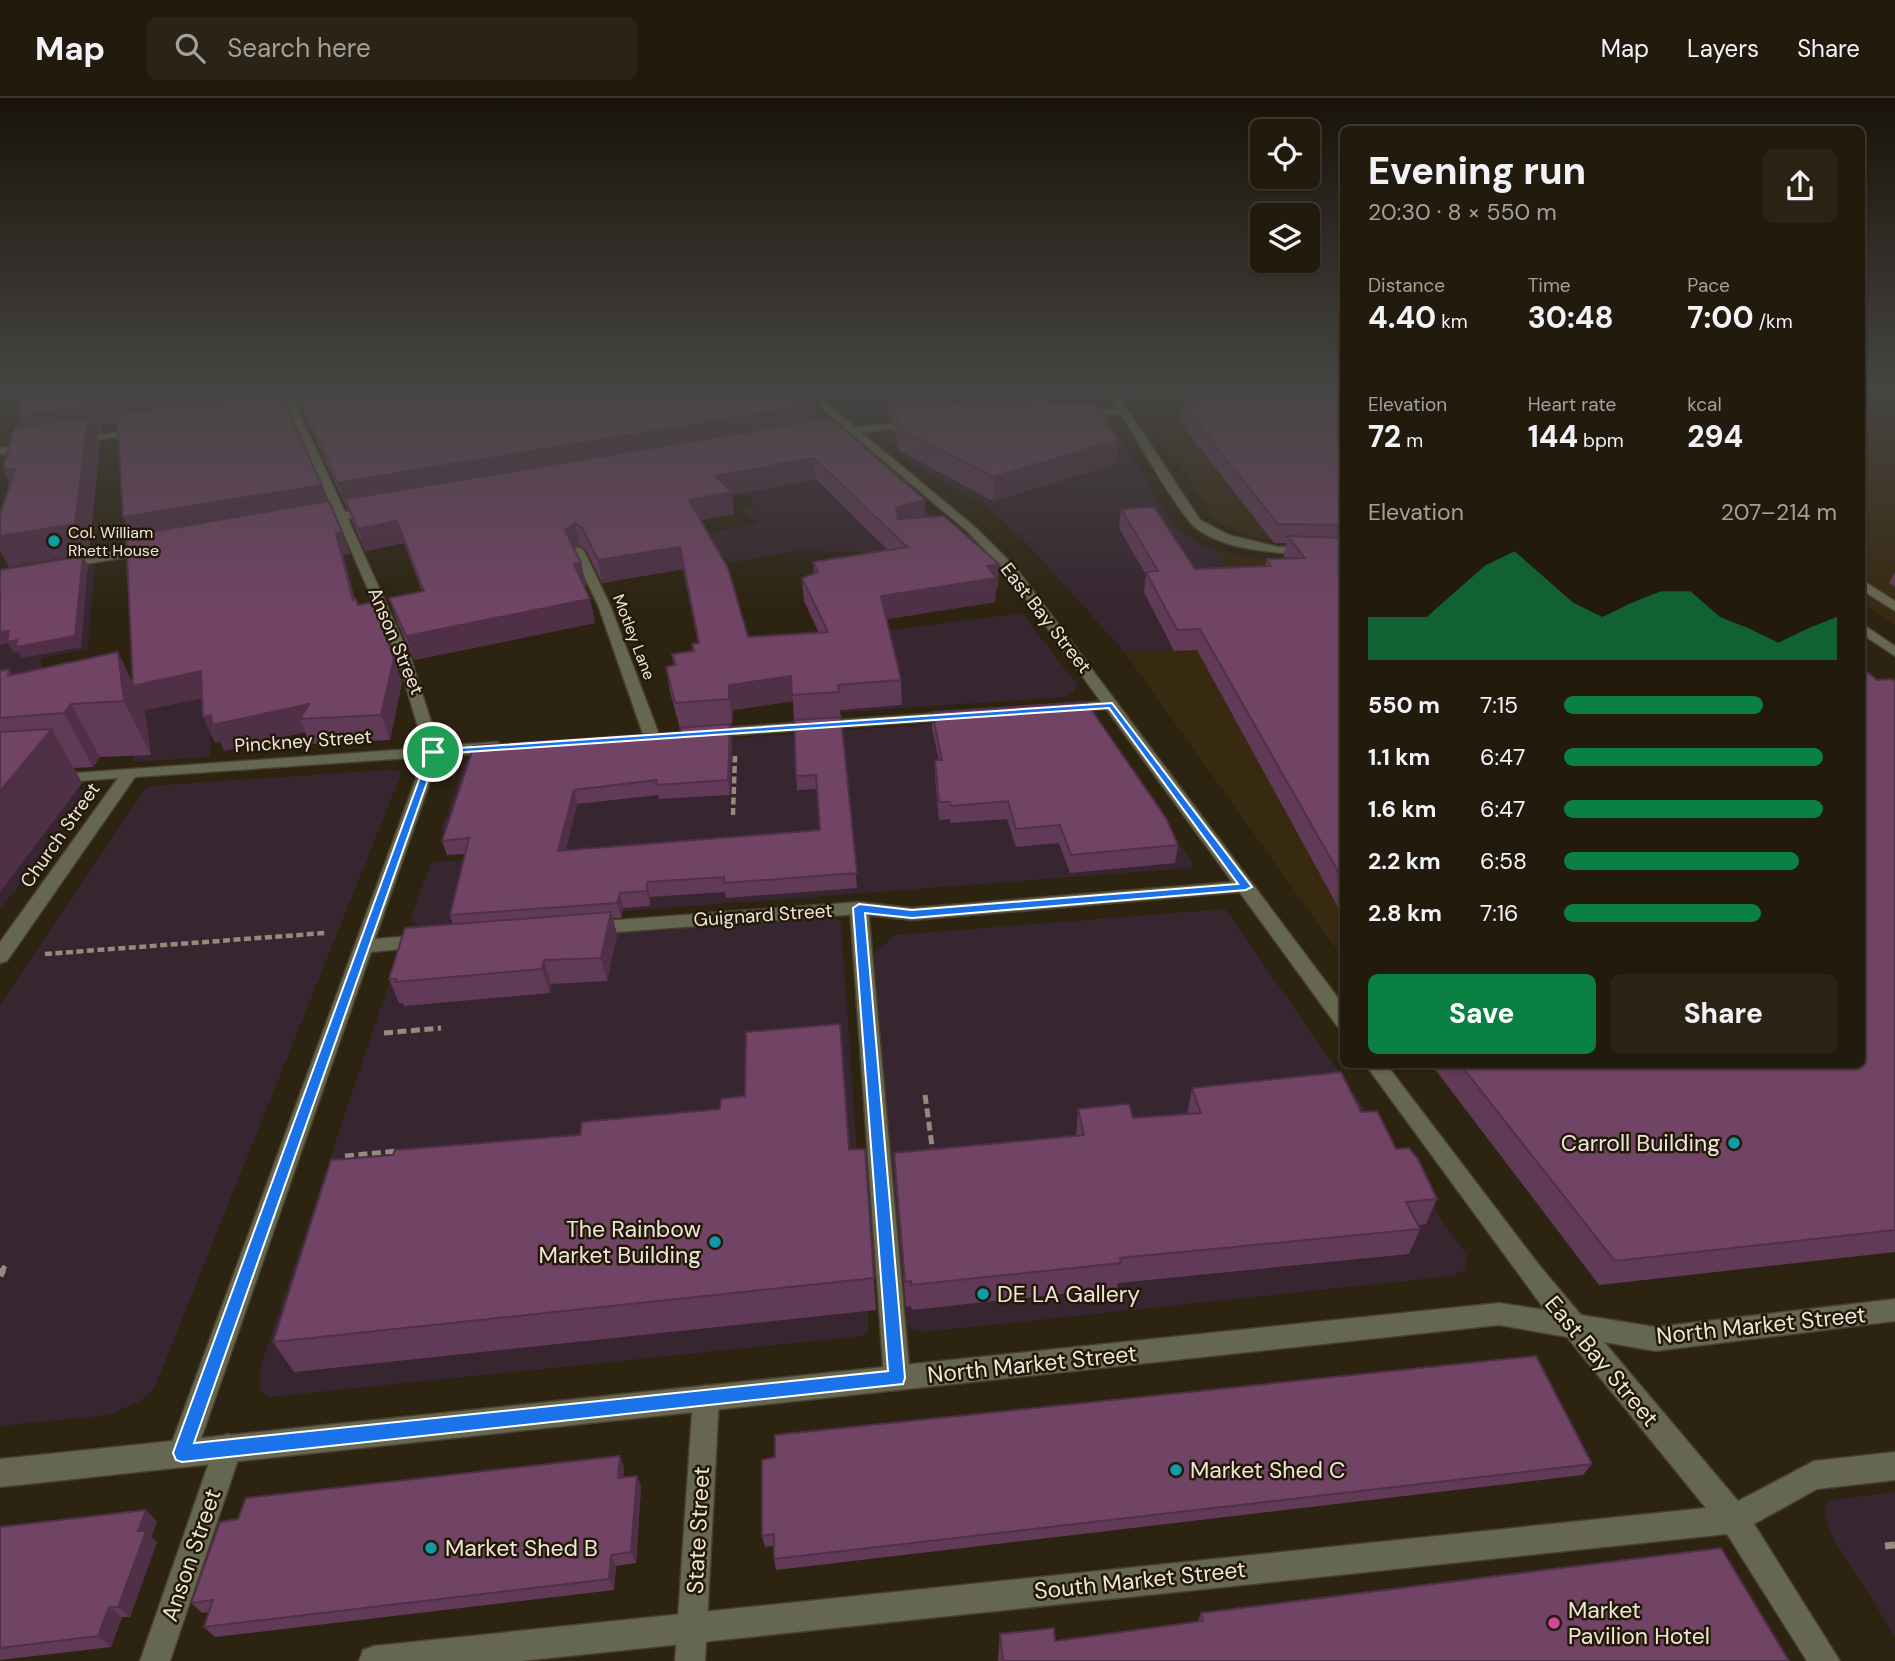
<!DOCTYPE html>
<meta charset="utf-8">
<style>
:root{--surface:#221a0d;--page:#2a2316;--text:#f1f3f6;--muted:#a2a19d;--line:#3f382e;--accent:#0b8043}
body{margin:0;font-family:"DM Sans",sans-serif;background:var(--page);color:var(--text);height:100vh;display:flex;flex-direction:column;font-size:26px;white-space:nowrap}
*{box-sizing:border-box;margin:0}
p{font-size:23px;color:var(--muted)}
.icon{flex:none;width:38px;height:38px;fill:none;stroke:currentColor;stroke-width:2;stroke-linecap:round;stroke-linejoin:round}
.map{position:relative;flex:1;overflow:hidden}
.side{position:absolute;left:1340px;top:28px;width:525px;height:942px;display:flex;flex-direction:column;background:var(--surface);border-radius:10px;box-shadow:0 2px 5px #0004,0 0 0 2px var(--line)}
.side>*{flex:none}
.tools{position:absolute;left:1250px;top:21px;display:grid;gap:14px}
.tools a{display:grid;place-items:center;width:70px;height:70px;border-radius:10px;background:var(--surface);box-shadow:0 2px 5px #0004,0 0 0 2px var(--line);font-size:35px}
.pin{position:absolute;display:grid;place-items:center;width:60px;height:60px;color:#fff;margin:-30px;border:4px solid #fff;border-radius:50%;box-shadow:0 2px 7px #0007}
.round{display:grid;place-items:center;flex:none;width:74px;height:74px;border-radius:10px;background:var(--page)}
.summary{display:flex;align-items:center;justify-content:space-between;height:119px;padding:0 28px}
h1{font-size:38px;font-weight:800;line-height:52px}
.stats{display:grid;grid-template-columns:repeat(3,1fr);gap:10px;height:119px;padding:7px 28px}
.stats div{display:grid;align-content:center}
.stats b{font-size:30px;font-weight:800}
.stats small{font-size:19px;font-weight:400}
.stats p{font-size:19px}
.chart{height:196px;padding:14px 28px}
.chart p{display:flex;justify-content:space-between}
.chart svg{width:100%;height:126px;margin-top:7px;fill:var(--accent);opacity:.7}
.primary-button{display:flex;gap:14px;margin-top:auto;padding:14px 28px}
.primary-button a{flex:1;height:80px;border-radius:10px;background:var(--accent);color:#fff;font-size:28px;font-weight:800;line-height:80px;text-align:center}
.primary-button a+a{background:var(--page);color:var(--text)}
ul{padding:0 28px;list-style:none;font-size:23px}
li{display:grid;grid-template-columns:112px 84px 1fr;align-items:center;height:52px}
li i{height:18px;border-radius:9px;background:var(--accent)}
header{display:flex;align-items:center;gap:42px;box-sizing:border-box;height:98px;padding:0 35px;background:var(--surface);border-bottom:2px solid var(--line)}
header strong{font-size:33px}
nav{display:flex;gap:38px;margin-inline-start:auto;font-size:24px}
.search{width:490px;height:63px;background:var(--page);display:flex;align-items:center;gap:18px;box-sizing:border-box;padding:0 24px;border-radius:10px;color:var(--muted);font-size:26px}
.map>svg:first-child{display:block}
</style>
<header>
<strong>Map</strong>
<div class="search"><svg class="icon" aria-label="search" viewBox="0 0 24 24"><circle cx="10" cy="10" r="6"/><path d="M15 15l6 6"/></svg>Search here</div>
<nav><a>Map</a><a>Layers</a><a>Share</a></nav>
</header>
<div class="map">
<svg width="1895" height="1563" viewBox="0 0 1895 1563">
<rect width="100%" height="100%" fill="#2d2311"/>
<g fill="#372630">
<polygon points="823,292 1091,292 1099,308 871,320 850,313"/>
<polygon points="1101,319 1109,322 1175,429 1197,444 1216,453 1272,547 1125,555 1026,444 986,407 916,368 877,334"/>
<polygon points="867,361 972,450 942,455 796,453 730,465 705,436 759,425 743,411 757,407 744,394"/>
<polygon points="95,466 88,551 42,560 41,613 0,619 0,483"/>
<polygon points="1022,515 1077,587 1073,595 1064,599 802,617 794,545"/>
<polygon points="252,540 212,614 210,659 133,664 132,565"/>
<polygon points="1084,615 1094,617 1191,763 1193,768 1190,770 418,829 411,821 431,764 557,757 564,727 441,733 464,665 472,659"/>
<polygon points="387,672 400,673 400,679 154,1291 142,1302 110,1317 0,1328 0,907 143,694 150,688"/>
<polygon points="80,691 87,693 87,698 0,812 0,696"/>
<polygon points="1225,811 1461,1149 1467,1158 1466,1172 1452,1178 923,1234 908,1229 902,1213 874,854 896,837"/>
<polygon points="830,818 841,823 868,1213 868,1233 863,1238 269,1299 262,1294 259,1289 261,1266 398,858 408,851"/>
<polygon points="1895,1394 1895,1538 1834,1442 1824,1417 1826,1408 1832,1402"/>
</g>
<g fill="#382911">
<polygon points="1134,292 1344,292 1283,443 1251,439 1218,425 1154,328 1157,325"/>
<polygon points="1862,292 1895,292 1895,527 1862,504"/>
<polygon points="1216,453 1269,463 1344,463 1344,862 1125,555 1271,547"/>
</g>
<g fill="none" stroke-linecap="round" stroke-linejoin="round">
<defs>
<g id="service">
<polygon points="1862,482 1895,503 1895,513 1862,492"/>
<polygon points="859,804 868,810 910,1280 906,1289 897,1292 888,1289 884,1280 850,810"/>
</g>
<polygon id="pedestrian" points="228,1336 238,1340 242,1350 170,1563 140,1563 214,1350 218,1340"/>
<g id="minor">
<polygon points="280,292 289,292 345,414 373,410 379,413 348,421 411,561 439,648 497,644 505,649 497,654 439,658 375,841 423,837 432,843 423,849 371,854 196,1355 192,1365 182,1369 172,1365 168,1355 424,659 135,679 7,863 0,865 0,844 118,680 54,685 48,683 46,680 48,677 424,650 398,561 338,422 314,426 308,423 335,416"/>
<path d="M1106 292H1115L1200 422 1229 437 1278 449H1344V457C1304 457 1218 457 1190 424 1166 395 1142 349 1121 316L1076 320 1071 317 1076 314 1117 311Z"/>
<polygon points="918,323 921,324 921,328 821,339 816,336 821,333"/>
<polygon points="141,330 146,333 144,335 75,345 70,342"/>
<polygon points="30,346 35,349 34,351 0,356 0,350"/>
<polygon points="148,448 154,452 152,455 62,470 56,466 62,462"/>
<polygon points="578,449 584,453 610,507 660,639 657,642 647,642 644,639 598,507 572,453"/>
<polygon points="1862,526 1895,548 1895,558 1862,536"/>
<polygon points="1112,603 1117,604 1117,610 1066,614 1059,610 1066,606"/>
<polygon points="955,614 962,618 960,621 707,639 700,635 707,631"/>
<polygon points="1246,783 1255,789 1252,793 912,822 859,816 591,836 582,830 591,824 859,804 912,810"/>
<polygon points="706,1287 715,1291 719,1300 705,1563 675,1563 693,1300 697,1291"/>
</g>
<g id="tertiary">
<polygon points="800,292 810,292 975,429 1016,470 1344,908 1344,930 1337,928 1008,476 967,433"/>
<polygon points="1365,966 1386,966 1539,1167 1581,1217 1655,1229 1895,1201 1895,1223 1655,1253 1604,1244 1738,1403 1814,1363 1895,1354 1895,1382 1817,1391 1754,1426 1840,1563 1807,1563 1727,1436 521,1563 359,1563 363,1552 374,1548 1706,1410 1567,1239 1499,1227 0,1389 0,1361 1499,1205 1545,1212"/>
</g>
</defs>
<use href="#service" stroke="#483e2d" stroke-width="3"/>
<use href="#pedestrian" stroke="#483e2d" stroke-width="3"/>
<use href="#minor" stroke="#483e2d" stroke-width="3"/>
<use href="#tertiary" stroke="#483e2d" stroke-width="3"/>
<g stroke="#948b7d" stroke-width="4.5" stroke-dasharray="7 3.5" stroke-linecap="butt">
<polyline points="733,717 735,658"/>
<polyline points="45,856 325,835"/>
</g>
<g stroke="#948b7d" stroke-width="5" stroke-dasharray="9 4.5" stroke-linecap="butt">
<polyline points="384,935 441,930"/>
<polyline points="925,997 933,1055"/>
<polyline points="345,1058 397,1053"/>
<polyline points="2,1173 5,1168"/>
</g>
<g stroke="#948b7d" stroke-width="7" stroke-dasharray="11 5" stroke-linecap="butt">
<polyline points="0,1178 3,1171"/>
<polyline points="1885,1448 1895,1447"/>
</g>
<use href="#service" fill="#656750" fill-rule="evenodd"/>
<use href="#pedestrian" fill="#656750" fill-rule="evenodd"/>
<use href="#minor" fill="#656750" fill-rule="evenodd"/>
<use href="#tertiary" fill="#656750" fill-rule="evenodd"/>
</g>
<g fill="#613a58" fill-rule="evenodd">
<polygon points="24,292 278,292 322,387 328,404 342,434 350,456 343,457 355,501 402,584 390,642 310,646 305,634 224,653 220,643 215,645 203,619 202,600 145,612 144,610 151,657 100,659 93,669 74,670 82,685 0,794 0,573 9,571 12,578 133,584 131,437 117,326 102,326 101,333 95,334 100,344 89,455 9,469 0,452 0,417 10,385 3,372 22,328"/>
<path d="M292 292H803L821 322 998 489 996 490 995 504 886 521 901 582 902 607 840 612 857 790 726 800 725 794 650 799V808L623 810 621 820H613L617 837 607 883 551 886 550 895 404 908 403 905H399L389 881 453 826 450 817 465 756 447 757 442 743 681 634 670 594 666 569 674 568 672 556 693 553 692 546 698 545 683 471 602 485 586 452 579 447 574 451 581 465 586 488H584L590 501 595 525 414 562 397 524 389 500 422 493 404 445 365 453 352 423 348 411H347ZM816 381 888 452 813 464 814 475 802 480 804 503 819 535 748 539 701 422 734 416 732 397ZM793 603 797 692 817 691 820 732 565 752 577 706 658 697 659 701 730 697 732 640 730 626H732L733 612Z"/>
<path d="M882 292H1035L1041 302 1052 306 1118 342 1116 366 993 403 900 353 894 334V323H891ZM948 298 958 302 959 307 949 308 947 300Z"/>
<polygon points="1273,292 1344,292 1344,820 1197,552 1174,553 1144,494 1146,477 1119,430 1121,411 1195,471 1265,468 1267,461 1286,461 1284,458 1286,445 1274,445 1180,324 1182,306 1190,306 1191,298 1273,294"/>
<polygon points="1895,474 1895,489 1889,485"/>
<polygon points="1877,582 1895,583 1895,1154 1599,1187 1431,966 1862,966"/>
<polygon points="932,614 1178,747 1175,765 1070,775 1059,745 1016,749 1007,721 951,725 950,721 939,722 935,679 935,662 939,662 932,631"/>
<polygon points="1192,990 1361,1014 1396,1051 1437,1101 1426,1126 1418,1127 1420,1131 1409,1156 1118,1185 1117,1190 912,1212 911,1208 906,1209 895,1080 894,1055 1076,1038 1078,1011 1133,1020 1187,1016"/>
<polygon points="865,1051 876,1212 294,1274 273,1244 393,1057 850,1052"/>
<polygon points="620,1358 624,1370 623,1379 637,1378 641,1389 636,1465 616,1468 614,1492 215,1539 204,1529 209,1514 202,1515 191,1505 238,1421"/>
<polygon points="1592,1366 1583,1377 776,1472 774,1461 774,1448 765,1449 762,1438"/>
<polygon points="146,1412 157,1424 151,1439 157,1444 130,1519 122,1519 111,1549 0,1562 0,1429"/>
<polygon points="1201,1515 1789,1563 998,1563 1000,1536 1055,1543 1198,1523"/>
</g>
<g fill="#4f3047">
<polygon points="210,292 278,292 283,307 127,329 116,305"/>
<polygon points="91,302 102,326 101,333 95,334 100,344 89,455 9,469 0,452 0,438 29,343 17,319"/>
<polygon points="820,306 821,331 345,401 348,411 347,411 338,385"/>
<polygon points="1118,342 1116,366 993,403 993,379"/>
<polygon points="814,360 816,381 732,397 734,416 692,424 689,402 716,378"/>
<polygon points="15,371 17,400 3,372"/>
<polygon points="322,387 331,414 135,447 123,419"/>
<polygon points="925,402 925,424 897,432 896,410"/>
<polygon points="397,423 404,445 365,453 358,431"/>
<polygon points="575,425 579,447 570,454 565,432"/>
<polygon points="342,434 350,456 343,457 361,525 353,502 336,435"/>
<polygon points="680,449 683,471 602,485 598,462"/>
<polygon points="83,458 88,468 81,549 22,560 19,554 13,555 8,545 0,547 0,534 9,533"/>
<polygon points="581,465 586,488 578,489 574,466"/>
<polygon points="999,466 998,489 996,490 995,504 882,522 881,498 987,468"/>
<polygon points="590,501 595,525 414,562 406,538"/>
<polygon points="118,554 134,587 201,573 212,598 145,612 144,610 151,657 124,603"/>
<polygon points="394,560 402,584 390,642 381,617"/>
<polygon points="791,578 793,603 733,612 732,626 729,601 729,587"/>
<polygon points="71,606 100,659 93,669 64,615"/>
<polygon points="309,606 300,621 305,634 224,653 220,643 215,645 203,619"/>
<polygon points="730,626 732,640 730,697 728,682"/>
<polygon points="52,631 82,685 0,794 0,693"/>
<polygon points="574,692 577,706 562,768 558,753"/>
<polygon points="647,784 650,799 650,808 647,793"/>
<polygon points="620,795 623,810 621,820 617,805"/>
<polygon points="611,814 617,837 607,883 601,860"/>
<polygon points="544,862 551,886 550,895 542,871"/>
<polygon points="620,1358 624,1370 623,1391 618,1380"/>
<polygon points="637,1378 641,1389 636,1465 631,1454"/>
<polygon points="146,1412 157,1424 151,1439 157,1444 130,1519 118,1509 138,1433"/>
<polygon points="611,1457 616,1468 614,1492 609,1481"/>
<polygon points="109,1509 122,1519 111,1549 98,1538"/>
</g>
<g fill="#714466" stroke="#4f3047" stroke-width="2" fill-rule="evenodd">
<polygon points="24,292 210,292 116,305 116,302 91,302 90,309 17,319"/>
<polygon points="294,292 803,292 820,306 338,385"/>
<polygon points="884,292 945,292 944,293 949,308 894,311 895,314 891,314"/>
<polygon points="954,292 1035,292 1041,302 962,307 958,294"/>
<polygon points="1277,292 1344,292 1344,427 1278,426 1182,306 1198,306 1191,298 1279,294"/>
<polygon points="279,294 322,387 123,419 117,316"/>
<polygon points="1049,301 1052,306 1092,304 1118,342 993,379 900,330 894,311"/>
<polygon points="88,319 75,426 0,438 0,417 15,371 3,372 14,329"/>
<path d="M831 320 925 402 896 410 898 421 944 418 999 466 987 468 996 480 881 498 901 582 838 587 839 594 792 597 791 578 729 587V601L675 605 666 569 676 567 672 556 694 553 692 546 699 545 680 449 598 462 582 430 575 425 565 432 581 465 574 466 590 501 406 538 389 500 424 493 397 423 358 431 345 401ZM814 360 907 449 813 464 818 474 802 480 828 534 748 539 728 470 689 402 732 394 716 378Z"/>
<polygon points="329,403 342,434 336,435 353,502 356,501 358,507 373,504 394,560 381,617 300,621 309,606 212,627 211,617 203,619 201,573 133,588 126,438"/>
<polygon points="1154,409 1195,471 1271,468 1267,461 1305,460 1287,438 1344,440 1344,784 1200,531 1177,532 1146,474 1158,473 1121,411"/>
<polygon points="83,458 75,538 16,549 17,542 7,544 9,533 0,534 0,472"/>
<polygon points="118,554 124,603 71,606 64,615 0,620 0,573 9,571 8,578"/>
<polygon points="1862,570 1877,582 1891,581 1895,583 1895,1132 1615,1163 1460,966 1862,966"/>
<polygon points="1086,604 1166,720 1178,747 1071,757 1060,727 1016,731 1008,703 951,708 950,704 939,704 935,662 942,662 932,614"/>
<polygon points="841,619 857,775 724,785 724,779 647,784 647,793 620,795 617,805 450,817 469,740 442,743 474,648 681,634 680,630 730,626 728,682 656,687 657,682 574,692 558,753 820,732 816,677 796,678 794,622"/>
<polygon points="52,631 0,693 0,634"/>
<polygon points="611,814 601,860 544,862 542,871 395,884 396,881 389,881 405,830"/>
<polygon points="840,926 849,1052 865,1051 874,1180 273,1244 331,1062 393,1057 395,1052 580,1037 582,1024 720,1011 721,1001 745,998 746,934"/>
<polygon points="1341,974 1361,1014 1377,1013 1396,1051 1409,1050 1418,1061 1437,1101 1406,1104 1420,1131 1120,1160 1121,1165 911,1187 911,1183 905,1184 894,1055 1084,1037 1078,1011 1129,1006 1133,1020 1201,1015 1192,990"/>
<polygon points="1536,1258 1592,1366 774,1461 774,1436 762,1438 762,1362 775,1359 775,1337"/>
<polygon points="620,1358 618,1380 637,1378 631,1454 611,1457 609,1481 204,1529 213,1502 191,1505 220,1424 238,1421 246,1400"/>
<polygon points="146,1412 138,1433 146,1433 118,1509 109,1509 98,1538 0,1550 0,1429"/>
<polygon points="1721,1450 1789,1563 1003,1563 1000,1536 1054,1530 1055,1543 1203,1523 1201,1515"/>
</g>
<linearGradient id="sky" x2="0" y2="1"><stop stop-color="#191309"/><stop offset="0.57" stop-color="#464543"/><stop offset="1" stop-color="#464543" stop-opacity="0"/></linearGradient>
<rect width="1895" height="511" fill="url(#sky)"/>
<path fill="#1a73e8" stroke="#fff" stroke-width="2" fill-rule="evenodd" d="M1112 605 1252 789 1246 792 912 820 865 815 905 1280 903 1286 182 1364 176 1362 173 1355 430 652ZM1109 610 1238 786 912 812 859 806 853 810 888 1273 194 1345 437 656Z"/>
<g fill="#0f9aa8" stroke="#241908" stroke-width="2.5">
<circle cx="54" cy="443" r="7"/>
<circle cx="1734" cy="1045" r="7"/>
<circle cx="715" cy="1144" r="7"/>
<circle cx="983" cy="1196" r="7"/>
<circle cx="1176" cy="1372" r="7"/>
<circle cx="431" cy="1450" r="7"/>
</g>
<circle fill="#d1479c" stroke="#241908" stroke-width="2.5" cx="1554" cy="1525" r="7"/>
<g text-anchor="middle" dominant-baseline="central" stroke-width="5" stroke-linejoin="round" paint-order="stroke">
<g font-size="16" fill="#ede6db" stroke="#241908" text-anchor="start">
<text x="68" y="434">Col. William<tspan x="68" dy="18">Rhett House</tspan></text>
</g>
<g font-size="16" fill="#ede6db" stroke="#241908">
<text transform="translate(634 539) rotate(69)">Motley Lane</text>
</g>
<g font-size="19" fill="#ede6db" stroke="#241908">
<text transform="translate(1046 520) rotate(52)">East Bay Street</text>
<text transform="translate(396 543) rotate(67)">Anson Street</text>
<text transform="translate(303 643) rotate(-4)">Pinckney Street</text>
<text transform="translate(60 737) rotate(-55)">Church Street</text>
<text transform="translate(763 817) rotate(-4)">Guignard Street</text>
</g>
<g font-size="23" fill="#ede6db" stroke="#241908" text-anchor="start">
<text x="1720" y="1045" text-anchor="end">Carroll Building</text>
<text x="701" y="1131" text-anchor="end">The Rainbow<tspan x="701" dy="26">Market Building</tspan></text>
<text x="997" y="1196">DE LA Gallery</text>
<text x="1190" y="1372">Market Shed C</text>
<text x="445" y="1450">Market Shed B</text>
<text x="1568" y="1512">Market<tspan x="1568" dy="26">Pavilion Hotel</tspan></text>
</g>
<g font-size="23" fill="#ede6db" stroke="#241908">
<text transform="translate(1761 1227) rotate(-6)">North Market Street</text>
<text transform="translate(1602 1263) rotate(50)">East Bay Street</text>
<text transform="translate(1032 1266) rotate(-6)">North Market Street</text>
<text transform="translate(698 1432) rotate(-87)">State Street</text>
<text transform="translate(191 1457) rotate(-71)">Anson Street</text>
<text transform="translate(1140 1482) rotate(-6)">South Market Street</text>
</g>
</g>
</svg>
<div class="tools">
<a><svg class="icon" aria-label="locate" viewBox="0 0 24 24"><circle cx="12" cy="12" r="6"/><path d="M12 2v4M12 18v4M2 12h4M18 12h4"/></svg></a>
<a><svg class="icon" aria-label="layers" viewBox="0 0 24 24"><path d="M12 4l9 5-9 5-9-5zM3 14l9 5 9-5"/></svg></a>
</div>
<div class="pin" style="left:433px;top:654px;background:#1e9e55"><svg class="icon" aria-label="arrive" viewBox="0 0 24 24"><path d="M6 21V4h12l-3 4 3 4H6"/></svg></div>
<section class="side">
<div class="summary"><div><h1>Evening run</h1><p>20:30 · 8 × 550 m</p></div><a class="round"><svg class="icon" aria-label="share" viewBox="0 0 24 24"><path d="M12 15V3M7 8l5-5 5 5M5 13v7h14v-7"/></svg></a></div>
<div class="stats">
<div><p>Distance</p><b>4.40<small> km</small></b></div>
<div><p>Time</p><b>30:48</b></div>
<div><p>Pace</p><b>7:00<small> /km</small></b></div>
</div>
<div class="stats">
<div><p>Elevation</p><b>72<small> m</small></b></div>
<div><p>Heart rate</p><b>144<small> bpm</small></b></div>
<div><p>kcal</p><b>294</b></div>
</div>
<div class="chart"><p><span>Elevation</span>207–214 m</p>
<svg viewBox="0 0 160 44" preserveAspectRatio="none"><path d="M0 44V29L10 29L20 29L30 20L40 11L50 6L60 15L70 24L80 29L90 24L100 20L110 20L120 29L130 33L140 38L150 33L160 29V44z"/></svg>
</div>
<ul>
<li><b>550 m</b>7:15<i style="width:73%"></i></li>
<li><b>1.1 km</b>6:47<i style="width:95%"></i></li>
<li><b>1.6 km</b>6:47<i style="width:95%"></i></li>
<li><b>2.2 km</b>6:58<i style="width:86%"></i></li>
<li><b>2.8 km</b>7:16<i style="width:72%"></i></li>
</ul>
<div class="primary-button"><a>Save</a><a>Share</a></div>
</section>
</div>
